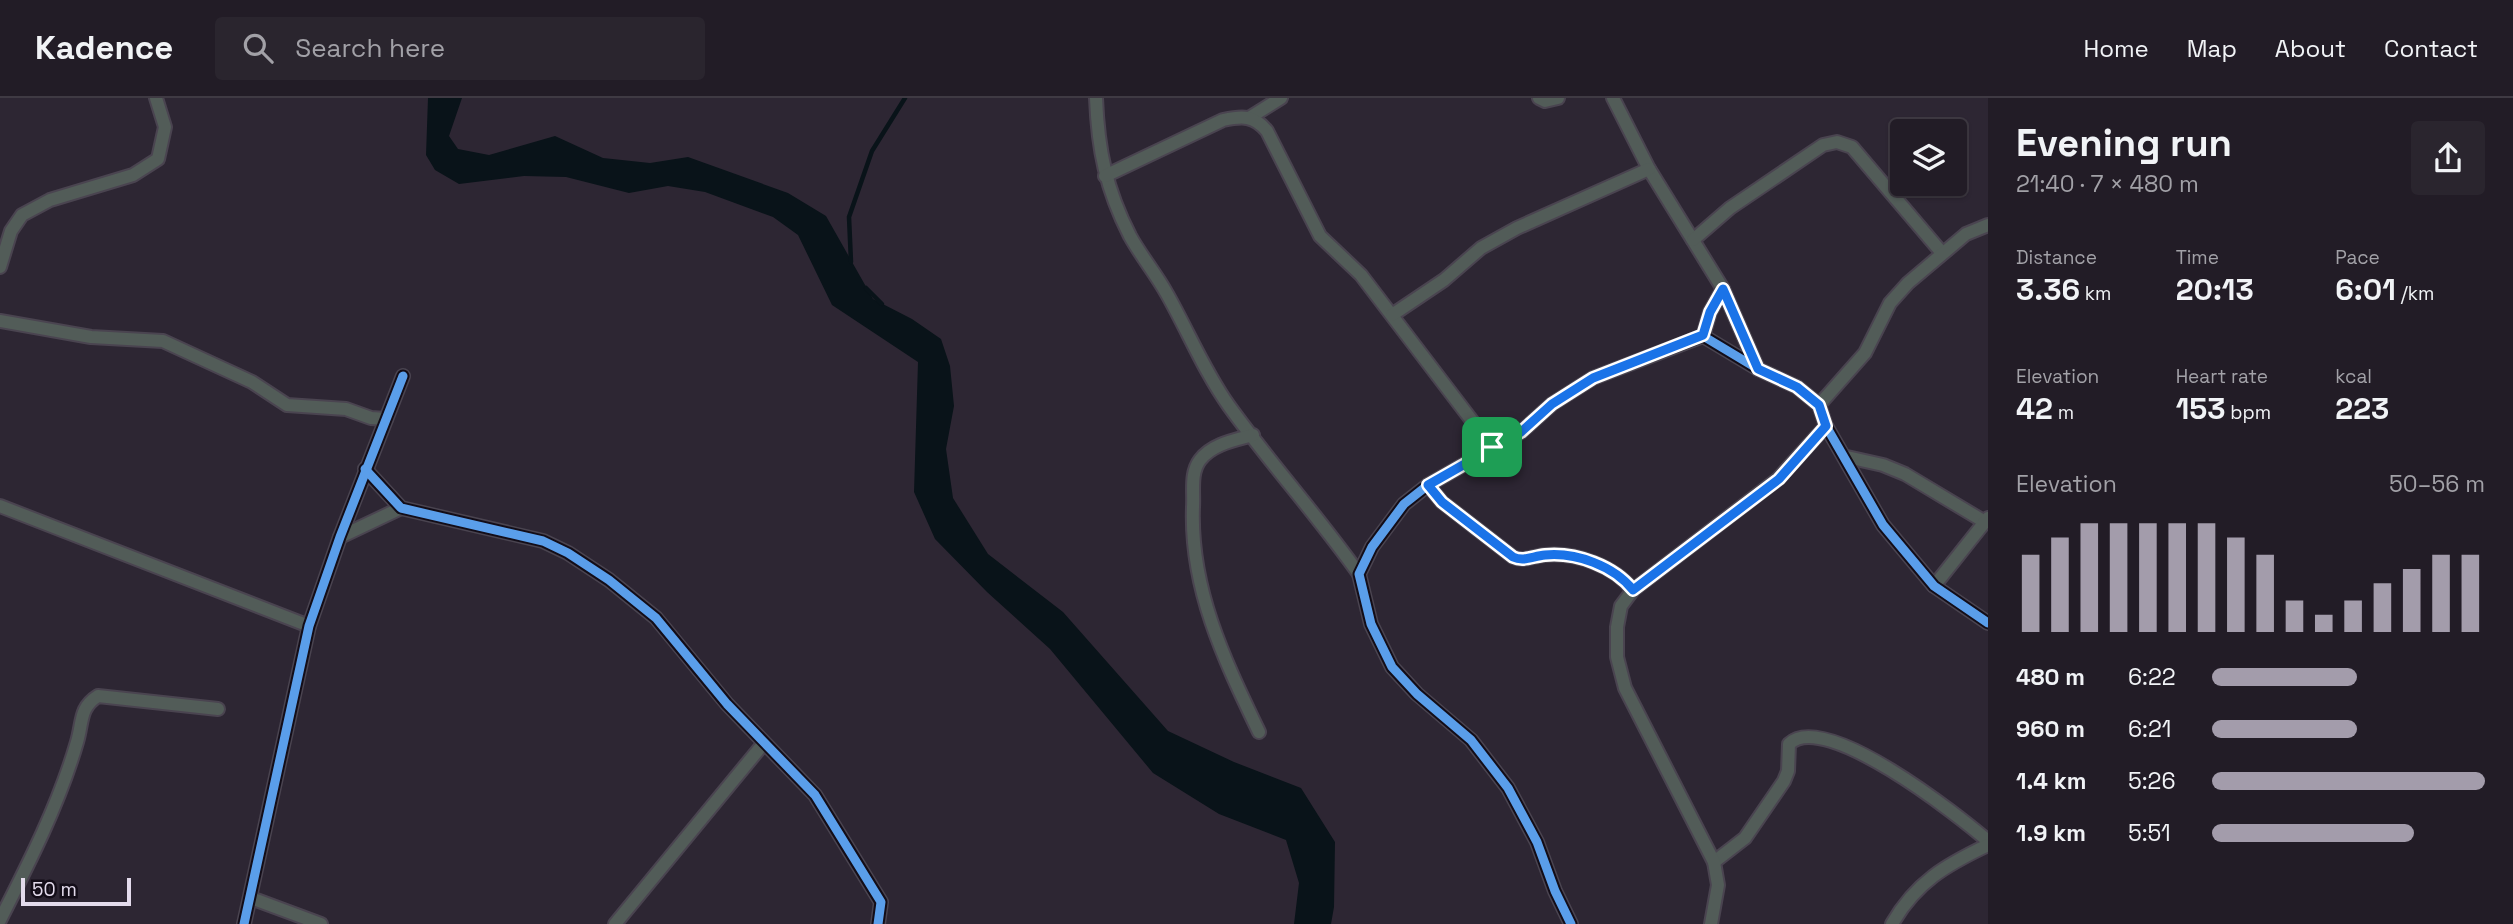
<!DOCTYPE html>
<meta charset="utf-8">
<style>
:root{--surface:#221c26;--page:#2a252e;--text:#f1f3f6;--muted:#a2a1a7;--line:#3f3a43;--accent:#a39cab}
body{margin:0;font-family:"Space Grotesk",sans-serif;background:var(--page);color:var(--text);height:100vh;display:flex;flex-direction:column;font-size:26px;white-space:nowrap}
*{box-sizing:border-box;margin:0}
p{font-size:23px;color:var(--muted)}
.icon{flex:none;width:38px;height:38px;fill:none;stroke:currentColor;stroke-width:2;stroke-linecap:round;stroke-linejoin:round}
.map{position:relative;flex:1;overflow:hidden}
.sheet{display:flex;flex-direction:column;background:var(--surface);width:525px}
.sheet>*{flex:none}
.controls{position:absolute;left:1890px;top:21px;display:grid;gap:14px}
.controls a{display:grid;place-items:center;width:77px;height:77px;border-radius:7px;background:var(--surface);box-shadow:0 2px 5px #0004,0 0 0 2px var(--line);font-size:35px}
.scale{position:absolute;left:21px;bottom:18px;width:110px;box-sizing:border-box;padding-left:7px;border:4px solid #e3dbec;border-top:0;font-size:19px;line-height:24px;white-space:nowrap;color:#e3dbec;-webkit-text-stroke:5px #130d18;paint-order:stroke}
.pin{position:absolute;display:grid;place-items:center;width:60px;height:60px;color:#fff;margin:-30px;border-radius:14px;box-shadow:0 4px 10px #0006}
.round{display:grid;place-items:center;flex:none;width:74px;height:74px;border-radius:7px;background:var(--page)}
.summary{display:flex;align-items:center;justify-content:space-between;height:119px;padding:0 28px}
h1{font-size:38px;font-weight:800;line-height:52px}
.figures{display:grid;grid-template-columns:repeat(3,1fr);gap:10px;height:119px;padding:7px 28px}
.figures div{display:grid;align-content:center}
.figures b{font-size:30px;font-weight:800}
.figures small{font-size:19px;font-weight:400}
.figures p{font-size:19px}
.chart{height:196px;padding:14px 28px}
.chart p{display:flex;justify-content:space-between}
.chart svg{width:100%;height:126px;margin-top:7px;stroke:var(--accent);stroke-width:6}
ul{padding:0 28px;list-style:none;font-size:23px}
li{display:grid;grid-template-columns:112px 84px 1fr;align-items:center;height:52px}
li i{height:18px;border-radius:9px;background:var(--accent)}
header{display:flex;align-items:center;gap:42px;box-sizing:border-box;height:98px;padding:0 35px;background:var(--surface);border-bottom:2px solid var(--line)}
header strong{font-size:33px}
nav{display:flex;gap:38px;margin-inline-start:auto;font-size:24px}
.search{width:490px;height:63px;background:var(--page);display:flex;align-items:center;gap:18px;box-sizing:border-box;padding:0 24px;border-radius:7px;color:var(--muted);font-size:26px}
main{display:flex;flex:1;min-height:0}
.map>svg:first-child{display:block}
</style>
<header>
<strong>Kadence</strong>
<div class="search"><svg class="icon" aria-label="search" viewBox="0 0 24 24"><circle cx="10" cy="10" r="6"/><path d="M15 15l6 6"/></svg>Search here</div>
<nav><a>Home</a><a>Map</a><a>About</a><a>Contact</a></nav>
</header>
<main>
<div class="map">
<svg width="1988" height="826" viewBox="0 0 1988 826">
<rect width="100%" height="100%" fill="#2d2633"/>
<polygon fill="#091319" points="428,0 462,0 449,38 458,51 489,57 555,38 603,60 650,65 688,59 788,95 826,118 873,201 912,221 941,241 950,268 954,308 946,351 953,400 988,456 1063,514 1168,633 1234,664 1301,690 1335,744 1334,809 1331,826 1294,826 1299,785 1286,742 1219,716 1153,675 1050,551 987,494 935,441 914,394 918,264 832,207 798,137 773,119 705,94 668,88 629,95 566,79 524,78 459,86 435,72 426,57"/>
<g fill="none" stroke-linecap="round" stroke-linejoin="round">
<g stroke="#091319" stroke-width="4.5">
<polyline points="851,164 849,119 872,53 905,0"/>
<polyline points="866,190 882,206"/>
</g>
<defs>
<g id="minor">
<path d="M1096 0C1098 52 1106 91 1130 138 1141 158 1156 176 1167 196 1188 233 1204 273 1229 308 1270 365 1318 418 1359 476"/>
<polyline points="1539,0 1545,3 1558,0"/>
<polyline points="1613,0 1649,71 1723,191 1758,271"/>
<polyline points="1249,20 1281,0"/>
<path d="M1105 78 1223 22C1242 18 1254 17 1267 33L1320 138 1361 177 1492 349"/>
<polyline points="1693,142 1730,110 1823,47 1837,44 1852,49 1942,155"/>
<polyline points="0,169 11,133 22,117 50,102 133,77 158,61 165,29 156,0"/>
<polyline points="1392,217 1444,182 1481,150 1517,130 1649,71"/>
<polyline points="0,223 91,239 163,243 252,284 287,307 346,311 371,320 386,321"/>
<polyline points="1703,238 1710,214 1723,191"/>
<polyline points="1819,307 1865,255 1890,205 1908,185 1966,136 1988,127"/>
<path d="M1253 337C1235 342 1212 346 1200 362 1190 375 1194 394 1193 409 1190 491 1224 561 1259 634"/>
<polyline points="1847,359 1883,367 1905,376 1985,424"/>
<polyline points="365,371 401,410 543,443 568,455 609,482 656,520 727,606 815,697 881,804 878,826"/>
<path d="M1428 387 1442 404 1513 459C1524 464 1533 458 1545 457 1576 454 1614 468 1633 492"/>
<polyline points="0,408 309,528"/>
<polyline points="340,439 401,410"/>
<polyline points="1934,488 1988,420"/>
<path d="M1714 764 1745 740 1784 683 1788 673 1789 646C1824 611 1959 718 1988 743"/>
<polyline points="251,800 321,826"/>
<path d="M0 822C29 765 59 706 77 644 83 624 79 610 98 598L218 611"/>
<polyline points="244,826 309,528 340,439 403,278"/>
<polyline points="615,826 764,645"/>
<polyline points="1571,826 1555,793 1537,744 1508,690 1471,642 1417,596 1392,569 1371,526 1359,476 1372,449 1404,406 1428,387 1521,334 1552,306 1593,280 1703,238 1758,271 1797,289 1819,307 1826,328 1883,427 1934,488 1988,525"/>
<polyline points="1711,826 1718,787 1714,764 1625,590 1617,559 1617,529 1621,508 1633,492 1778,381 1826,328"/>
<path d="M1892 826C1916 784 1946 767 1988 747"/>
</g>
</defs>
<use href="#minor" stroke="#4a4450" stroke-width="16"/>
<use href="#minor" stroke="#525c58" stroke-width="12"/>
<defs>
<g id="cycleway">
<polyline points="365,371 401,410 543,443 568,455 609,482 656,520 727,606 815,697 881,804 878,826"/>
<polyline points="244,826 309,528 340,439 403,278"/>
<polyline points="1571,826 1555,793 1537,744 1508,690 1471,642 1417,596 1392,569 1371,526 1359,476 1372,449 1404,406 1428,387 1521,334 1552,306 1593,280 1703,238 1758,271 1797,289 1819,307 1826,328 1883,427 1934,488 1988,525"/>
</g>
</defs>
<use href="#cycleway" stroke="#130d18" stroke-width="13"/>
<use href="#cycleway" stroke="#5a9eea" stroke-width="9"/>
</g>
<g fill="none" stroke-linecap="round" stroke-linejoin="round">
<defs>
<path id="route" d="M1723 191 1758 271 1797 289 1819 307 1826 328 1779 381 1633 492C1614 468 1576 454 1545 457 1533 458 1524 464 1513 459L1442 404 1428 387 1521 334 1552 306 1593 280 1703 237 1710 214Z"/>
</defs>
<use href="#route" stroke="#fff" stroke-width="14"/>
<use href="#route" stroke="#1a73e8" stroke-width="9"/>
</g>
</svg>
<div class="controls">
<a><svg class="icon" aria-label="layers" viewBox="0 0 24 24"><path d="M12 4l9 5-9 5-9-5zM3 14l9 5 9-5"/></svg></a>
</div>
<div class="scale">50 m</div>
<div class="pin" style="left:1492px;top:349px;background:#1e9e55"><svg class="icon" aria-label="arrive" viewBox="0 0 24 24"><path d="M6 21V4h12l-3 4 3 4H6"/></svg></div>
</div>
<section class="sheet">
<div class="summary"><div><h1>Evening run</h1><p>21:40 · 7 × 480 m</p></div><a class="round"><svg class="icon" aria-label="share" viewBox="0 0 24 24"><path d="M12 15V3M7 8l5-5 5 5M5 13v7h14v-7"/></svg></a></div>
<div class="figures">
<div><p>Distance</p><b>3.36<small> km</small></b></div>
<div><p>Time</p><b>20:13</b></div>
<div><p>Pace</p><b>6:01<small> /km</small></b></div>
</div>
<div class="figures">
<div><p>Elevation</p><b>42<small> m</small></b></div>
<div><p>Heart rate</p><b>153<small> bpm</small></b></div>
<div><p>kcal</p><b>223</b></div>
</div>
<div class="chart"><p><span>Elevation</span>50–56 m</p>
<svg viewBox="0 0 160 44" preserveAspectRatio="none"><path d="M5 44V17M15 44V11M25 44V6M35 44V6M45 44V6M55 44V6M65 44V6M75 44V11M85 44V17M95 44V33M105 44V38M115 44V33M125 44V27M135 44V22M145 44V17M155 44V17"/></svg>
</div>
<ul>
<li><b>480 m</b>6:22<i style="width:53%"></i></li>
<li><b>960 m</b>6:21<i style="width:53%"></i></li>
<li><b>1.4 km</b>5:26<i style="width:100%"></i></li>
<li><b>1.9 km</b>5:51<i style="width:74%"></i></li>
</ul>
</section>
</main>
